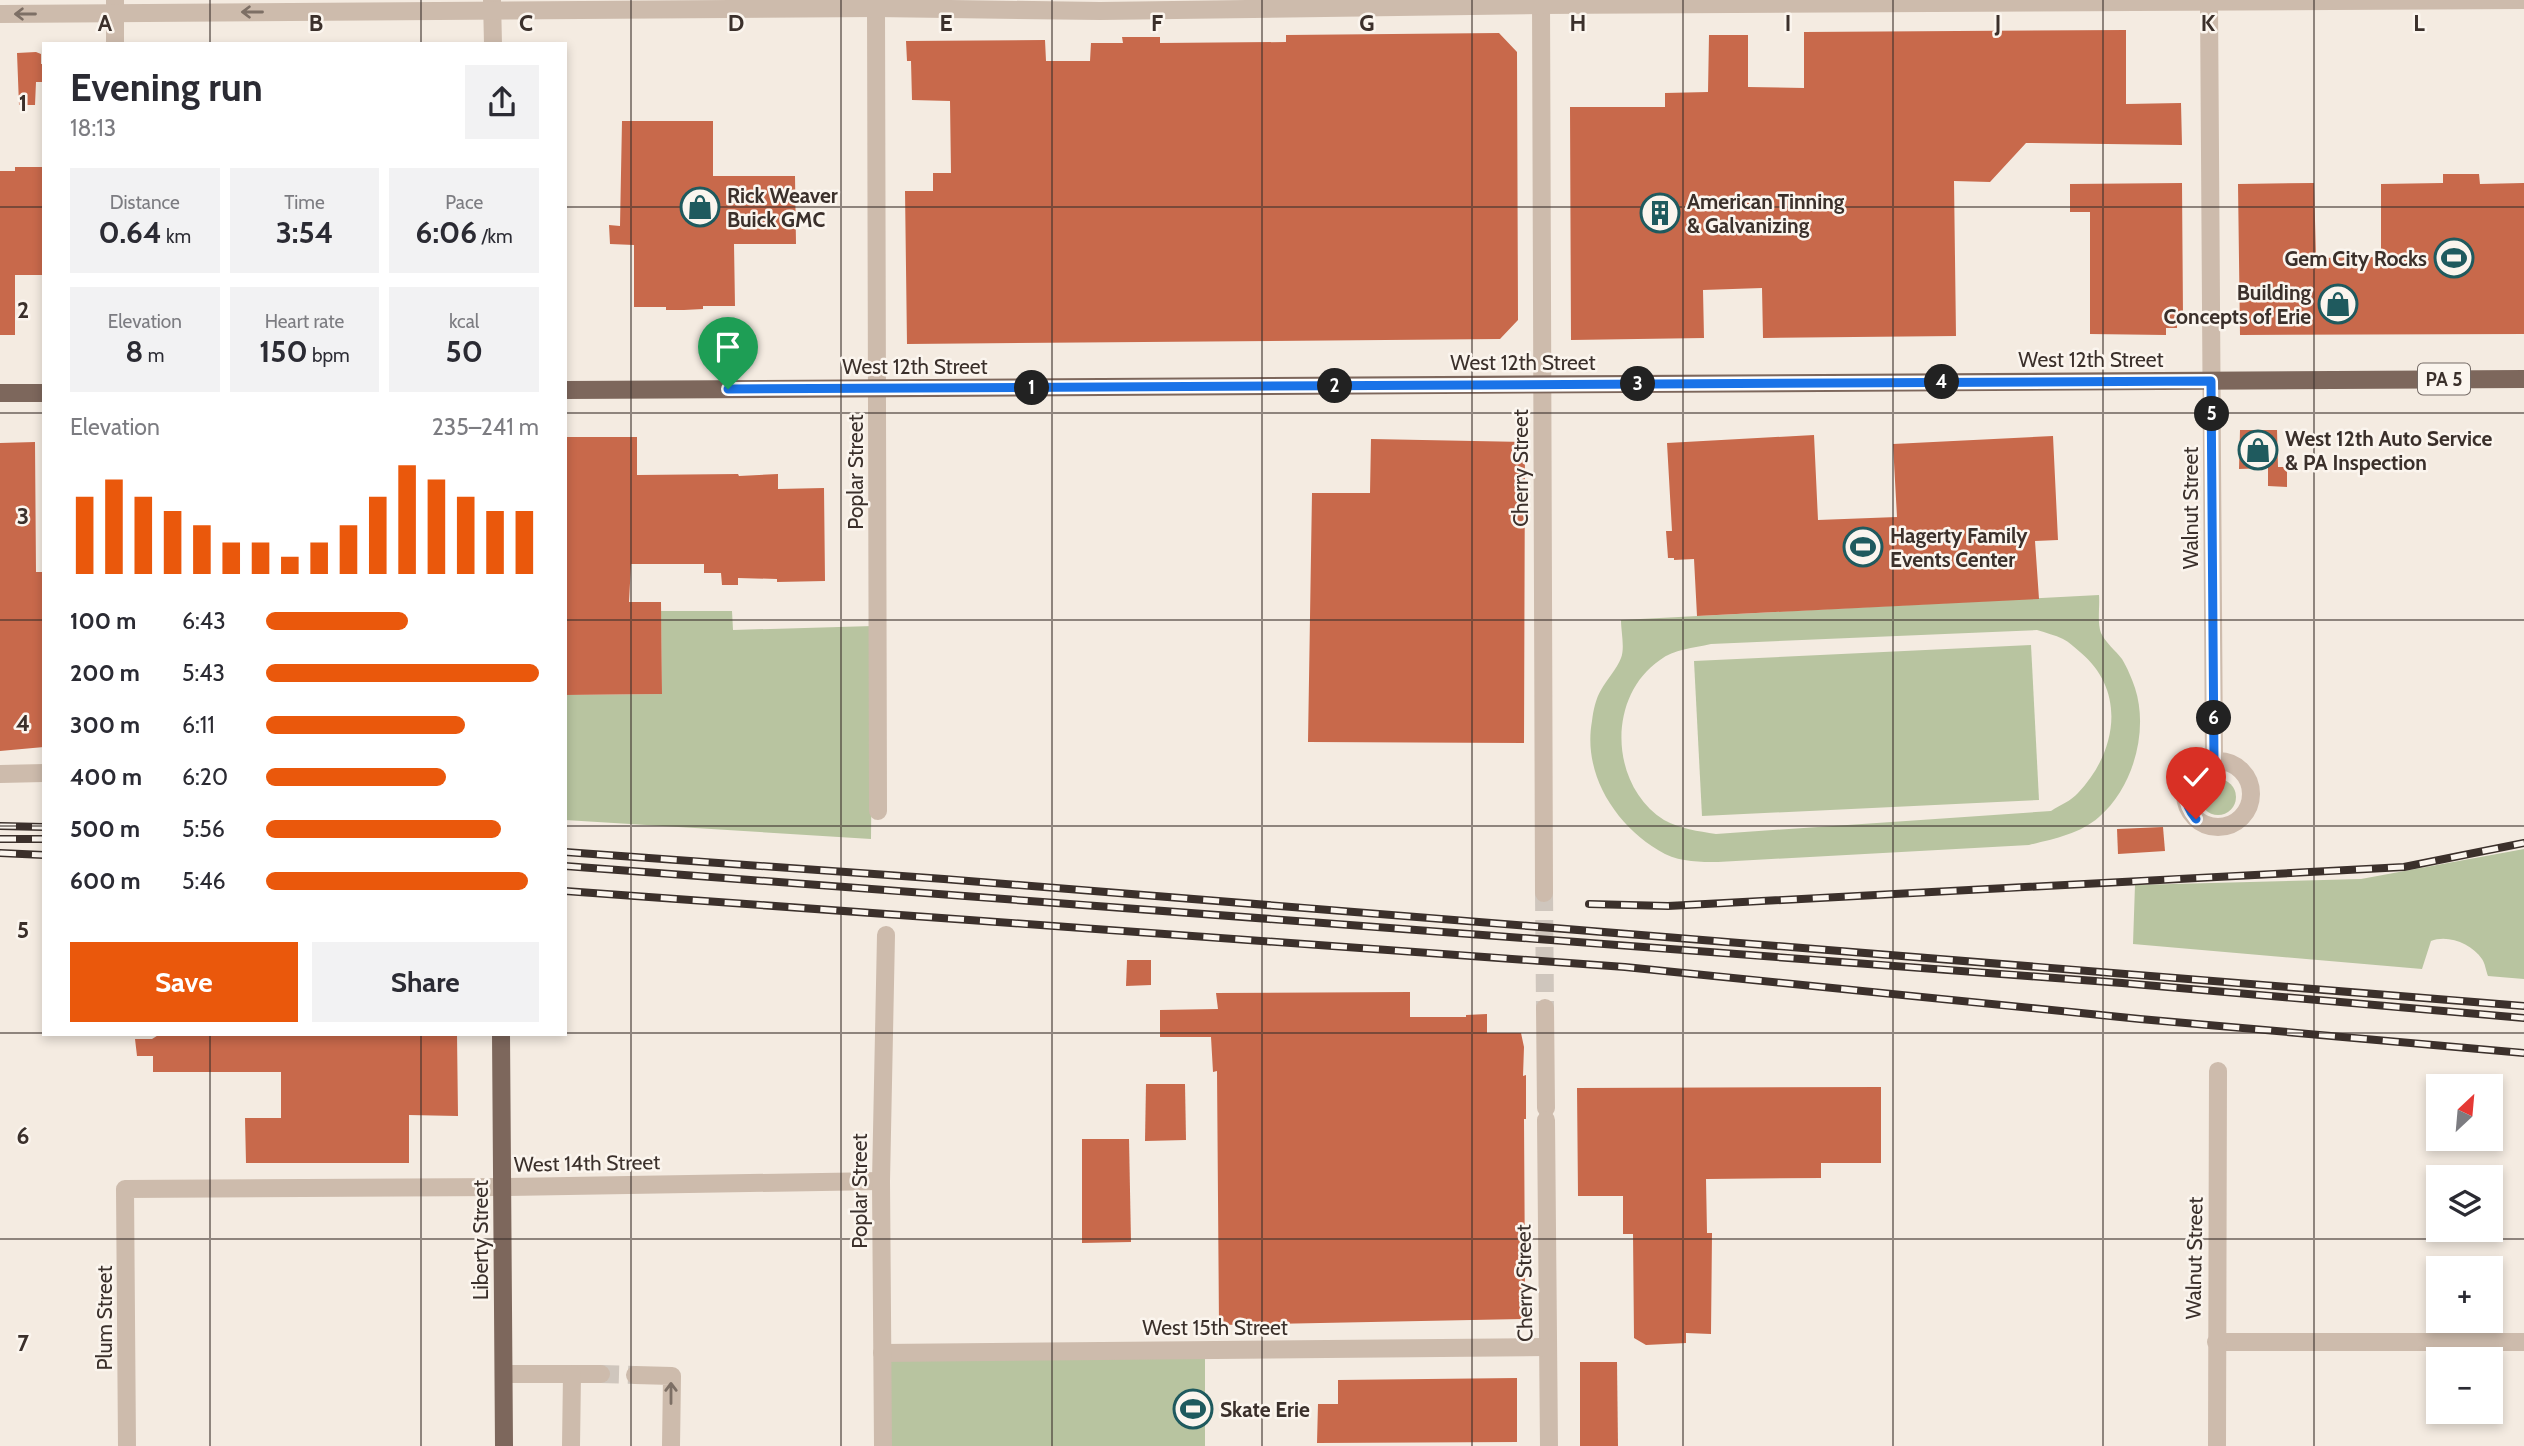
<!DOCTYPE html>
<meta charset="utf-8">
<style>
:root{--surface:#fff;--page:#f2f2f3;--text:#2b2b33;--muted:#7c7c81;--accent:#ea580c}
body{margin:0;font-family:Cabin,sans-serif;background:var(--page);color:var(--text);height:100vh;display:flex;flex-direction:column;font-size:26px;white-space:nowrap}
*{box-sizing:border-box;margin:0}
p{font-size:23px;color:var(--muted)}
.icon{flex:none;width:38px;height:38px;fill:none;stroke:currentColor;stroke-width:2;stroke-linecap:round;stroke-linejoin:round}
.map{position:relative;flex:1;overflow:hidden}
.details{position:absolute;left:42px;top:42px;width:525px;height:994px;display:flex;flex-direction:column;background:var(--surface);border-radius:0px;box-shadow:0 4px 10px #0003}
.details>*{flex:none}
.needle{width:46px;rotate:26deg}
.tools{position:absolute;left:2426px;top:1074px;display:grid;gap:14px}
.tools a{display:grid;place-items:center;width:77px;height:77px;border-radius:0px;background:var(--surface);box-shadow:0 4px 10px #0003;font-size:35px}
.pin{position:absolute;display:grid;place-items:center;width:60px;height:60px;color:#fff;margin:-72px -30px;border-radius:50% 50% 50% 0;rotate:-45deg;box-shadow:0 0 7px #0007}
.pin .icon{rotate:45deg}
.km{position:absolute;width:35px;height:35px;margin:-18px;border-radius:50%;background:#222;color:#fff;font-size:19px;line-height:35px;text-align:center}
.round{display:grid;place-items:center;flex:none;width:74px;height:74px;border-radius:0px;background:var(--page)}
.head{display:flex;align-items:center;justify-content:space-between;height:119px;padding:0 28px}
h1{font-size:38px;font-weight:700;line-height:52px}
.figures{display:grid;grid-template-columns:repeat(3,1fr);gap:10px;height:119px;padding:7px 28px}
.figures div{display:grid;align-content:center;border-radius:0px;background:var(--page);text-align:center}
.figures b{font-size:30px;font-weight:700}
.figures small{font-size:19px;font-weight:400}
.figures p{font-size:19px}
.chart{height:196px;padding:14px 28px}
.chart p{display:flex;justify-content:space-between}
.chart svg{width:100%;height:126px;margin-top:7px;stroke:var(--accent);stroke-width:6}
.cta{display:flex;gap:14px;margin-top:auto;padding:14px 28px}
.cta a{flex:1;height:80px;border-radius:0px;background:var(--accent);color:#fff;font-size:28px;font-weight:700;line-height:80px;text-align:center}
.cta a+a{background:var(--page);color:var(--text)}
ul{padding:0 28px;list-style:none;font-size:23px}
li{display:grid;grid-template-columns:112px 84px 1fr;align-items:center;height:52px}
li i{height:18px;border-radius:9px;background:var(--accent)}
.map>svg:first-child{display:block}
</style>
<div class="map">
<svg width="2524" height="1446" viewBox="0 0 2524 1446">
<rect width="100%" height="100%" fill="#f4ebe1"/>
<g fill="#b8c4a0" fill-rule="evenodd">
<path d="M2099 595C2100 606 2097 623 2101 633 2105 642 2116 651 2122 659 2127 667 2132 679 2135 688 2149 731 2133 788 2099 817 2080 834 2053 839 2029 845L1718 862C1700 862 1682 862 1665 854 1618 829 1582 776 1592 721 1593 711 1596 698 1601 690 1607 679 1617 669 1621 658 1625 648 1621 631 1621 620ZM2037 630C2046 633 2055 635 2063 639 2069 642 2074 647 2080 652 2127 691 2117 752 2078 793 2071 801 2060 805 2051 811L1716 834C1698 831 1680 829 1664 820 1610 786 1606 697 1660 660 1674 649 1693 648 1711 644Z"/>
<polygon points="661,611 732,611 733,630 873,626 871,839 565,820 565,695 662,694"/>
<polygon points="2031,645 2039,800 1702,816 1694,661"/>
<circle cx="2218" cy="797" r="18"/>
<path d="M2524 849V979L2488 976C2486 971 2485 963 2482 959 2472 944 2448 934 2431 941L2422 969 2133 944 2135 885 2361 879Z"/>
<polygon points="1205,1350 1205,1446 883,1446 882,1353"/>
</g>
<g fill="#c8694b">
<polygon points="2126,30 2126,104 2181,103 2182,145 2026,143 1990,182 1954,181 1956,336 1763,338 1762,288 1703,290 1704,338 1571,340 1570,107 1665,107 1665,93 1708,92 1709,35 1748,35 1748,87 1804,88 1804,32"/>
<polygon points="1499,33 1517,52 1518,320 1500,339 907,344 905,191 933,191 933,173 951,173 950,101 912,100 911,61 907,61 906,41 1045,40 1046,61 1090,61 1091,43 1123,43 1122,37 1160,37 1160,43 1286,42 1286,35"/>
<polygon points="36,52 41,54 41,64 44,64 44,82 36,82 35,105 19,105 17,53"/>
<polygon points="622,121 713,121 713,176 795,176 796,244 734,244 735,306 703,306 703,309 684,310 666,310 666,307 634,307 634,245 610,244 609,225 620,226"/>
<polygon points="15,167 44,167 44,275 15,275 15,335 0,335 0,171 15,171"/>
<polygon points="2443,174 2479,174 2480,184 2524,183 2524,334 2240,335 2238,184 2314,183 2316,258 2381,257 2381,184 2443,183"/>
<polygon points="2182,183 2183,317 2177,318 2177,328 2166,328 2166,335 2090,334 2090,212 2070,212 2070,184"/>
<polygon points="2240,430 2277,430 2278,467 2287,467 2287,487 2268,486 2268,468 2239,469"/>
<polygon points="1814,435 1818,520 1897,517 1893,444 2053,436 2058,540 2035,541 2039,599 1697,616 1694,559 1674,560 1674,558 1668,558 1666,531 1672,531 1667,443"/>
<polygon points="565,437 637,437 637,475 738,474 739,476 778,474 778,489 824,488 825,581 777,582 777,579 738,578 738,585 722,585 721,573 704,573 704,564 631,564 629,602 661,602 662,694 565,695"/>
<polygon points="1371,439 1525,442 1524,743 1308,742 1312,493 1370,493"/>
<polygon points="35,442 36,572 44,572 44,747 0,751 0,443"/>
<polygon points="2163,827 2165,851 2118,854 2117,829"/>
<polygon points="1127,960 1151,960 1151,985 1126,986"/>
<polygon points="1410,992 1410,1017 1466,1017 1466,1015 1487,1014 1487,1033 1521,1033 1524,1047 1523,1076 1526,1075 1526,1119 1524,1119 1525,1284 1522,1319 1219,1325 1217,1071 1213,1072 1211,1037 1160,1037 1160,1010 1218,1009 1216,993"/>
<polygon points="160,1034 457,1034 458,1116 409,1115 409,1163 246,1163 245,1118 281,1118 281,1072 153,1072 153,1056 137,1056 135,1039 152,1039"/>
<polygon points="1146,1084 1185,1084 1186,1140 1145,1141"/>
<polygon points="1881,1087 1881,1163 1821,1163 1821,1178 1706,1179 1707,1233 1712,1233 1711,1334 1686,1333 1686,1343 1646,1345 1634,1338 1633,1234 1623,1234 1623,1196 1578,1196 1577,1088"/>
<polygon points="1082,1139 1129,1139 1131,1242 1082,1243"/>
<polygon points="1580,1362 1617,1362 1618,1446 1580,1446"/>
<polygon points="1517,1378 1517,1442 1317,1443 1318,1404 1338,1404 1338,1380"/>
</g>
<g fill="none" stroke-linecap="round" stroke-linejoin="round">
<g stroke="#cfc6bd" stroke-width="18" stroke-dasharray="18 9" stroke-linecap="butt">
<polyline points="1544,893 1545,1008"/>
<polyline points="601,1374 635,1375"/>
</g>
<g stroke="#cdbbac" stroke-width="18">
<polyline points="115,0 115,44"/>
<polyline points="492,0 493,44"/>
<polyline points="1541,0 1544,893"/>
<polyline points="2209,2 2214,761"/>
<polyline points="876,8 878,811"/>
<polyline points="0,14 876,8 1100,11 1541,5 2524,0"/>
<circle cx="2218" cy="794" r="33"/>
<polyline points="0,774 44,773"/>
<polyline points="1545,1008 1546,1108"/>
<polyline points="1546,1120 1549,1446"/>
<polyline points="2216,1342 2524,1342"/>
<polyline points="882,1353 1548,1347"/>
<polyline points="504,1374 601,1374"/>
<polyline points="635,1375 672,1376 671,1446"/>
<polyline points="127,1446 125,1189 502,1187 881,1181"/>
<polyline points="571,1446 572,1374"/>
<polyline points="883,1446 881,1181 886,935"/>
<polyline points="2217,1446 2218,1071"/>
</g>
<g stroke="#7d675c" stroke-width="18">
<polyline points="565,390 2524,379"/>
<polyline points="0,393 44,393"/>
<polyline points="501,1034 504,1446"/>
</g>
<defs>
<g id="rail">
<polyline points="0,826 44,827"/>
<polyline points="0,839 44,839"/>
<polyline points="565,852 944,879 2524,1006"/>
<polyline points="0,853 44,855"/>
<polyline points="565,866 2122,983 2524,1018"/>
<polyline points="565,891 1625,967 2140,1019 2524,1053"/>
<polyline points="1589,904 1668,906 2404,867 2524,843"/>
</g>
</defs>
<use href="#rail" stroke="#3b302b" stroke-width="8"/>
<use href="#rail" stroke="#fbf5ee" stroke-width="5" stroke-dasharray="16" stroke-linecap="butt"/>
</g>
<defs><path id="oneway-shaft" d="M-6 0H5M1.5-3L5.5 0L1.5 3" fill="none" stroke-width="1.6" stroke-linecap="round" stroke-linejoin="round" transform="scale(1.75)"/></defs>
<g stroke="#7d6f65">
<use href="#oneway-shaft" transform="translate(252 12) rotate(180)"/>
<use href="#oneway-shaft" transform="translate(25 14) rotate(180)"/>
<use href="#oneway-shaft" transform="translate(671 1393) rotate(-90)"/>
</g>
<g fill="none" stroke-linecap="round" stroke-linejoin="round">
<defs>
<path id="route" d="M728 389 2211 381 2214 761C2185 769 2177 796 2196 819"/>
</defs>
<use href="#route" stroke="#fff" stroke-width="14"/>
<use href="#route" stroke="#1a73e8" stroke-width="9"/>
</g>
<path fill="none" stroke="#3b302b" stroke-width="2" stroke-opacity="0.55" d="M210 0V44M421 0V44M631 0V1446M841 0V1446M1052 0V1446M1262 0V1446M1472 0V1446M1683 0V1446M1893 0V1446M2103 0V1446M2314 0V1446M0 207H44M565 207H2524M0 413H44M565 413H2524M0 620H44M565 620H2524M0 826H44M565 826H2524M0 1033H44M565 1033H2524M210 1034V1446M421 1034V1446M0 1239H2524"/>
<defs>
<symbol id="shop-ring" viewBox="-11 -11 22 22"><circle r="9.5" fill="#fbf5ee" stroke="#1f5a5e" stroke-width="1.5"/><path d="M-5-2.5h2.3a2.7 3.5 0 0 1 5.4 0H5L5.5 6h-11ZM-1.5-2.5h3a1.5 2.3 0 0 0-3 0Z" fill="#1f5a5e"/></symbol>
<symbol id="building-ring" viewBox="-11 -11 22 22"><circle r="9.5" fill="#fbf5ee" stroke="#1f5a5e" stroke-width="1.5"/><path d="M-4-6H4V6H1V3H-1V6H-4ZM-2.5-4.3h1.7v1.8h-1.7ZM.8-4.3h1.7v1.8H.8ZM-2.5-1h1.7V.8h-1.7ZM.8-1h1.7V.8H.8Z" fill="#1f5a5e"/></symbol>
<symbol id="stadium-ring" viewBox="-11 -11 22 22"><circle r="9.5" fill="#fbf5ee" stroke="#1f5a5e" stroke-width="1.5"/><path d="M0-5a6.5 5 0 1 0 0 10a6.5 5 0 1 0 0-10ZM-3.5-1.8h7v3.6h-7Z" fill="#1f5a5e"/></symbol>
</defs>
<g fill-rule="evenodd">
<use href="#shop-ring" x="678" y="185" width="44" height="44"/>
<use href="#building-ring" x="1638" y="191" width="44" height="44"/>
<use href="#stadium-ring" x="2432" y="236" width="44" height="44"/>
<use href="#shop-ring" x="2316" y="282" width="44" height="44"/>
<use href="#shop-ring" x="2236" y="428" width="44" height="44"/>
<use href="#stadium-ring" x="1841" y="525" width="44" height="44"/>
<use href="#stadium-ring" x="1171" y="1387" width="44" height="44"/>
</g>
<g text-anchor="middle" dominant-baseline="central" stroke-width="5" stroke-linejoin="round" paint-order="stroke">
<rect fill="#fbf5ee" stroke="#756b66" stroke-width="2" x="2418" y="363.5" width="52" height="31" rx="5"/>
<g font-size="19" font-weight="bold" fill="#3b302b">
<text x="2444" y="379">PA 5</text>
</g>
<g font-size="21" font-weight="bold" fill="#3b302b" stroke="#fbf5ee" text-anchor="start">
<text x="727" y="195">Rick Weaver<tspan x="727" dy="24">Buick GMC</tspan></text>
<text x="1687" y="201">American Tinning<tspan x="1687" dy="24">&amp; Galvanizing</tspan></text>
<text x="2427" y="258" text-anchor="end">Gem City Rocks</text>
<text x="2311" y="292" text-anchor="end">Building<tspan x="2311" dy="24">Concepts of Erie</tspan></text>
<text x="2285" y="438">West 12th Auto Service<tspan x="2285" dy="24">&amp; PA Inspection</tspan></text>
<text x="1890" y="535">Hagerty Family<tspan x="1890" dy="24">Events Center</tspan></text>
<text x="1220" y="1409">Skate Erie</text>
</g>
<g font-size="21" fill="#3b302b" stroke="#fbf5ee">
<text x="2091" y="359">West 12th Street</text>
<text x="1523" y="362">West 12th Street</text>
<text x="915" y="366">West 12th Street</text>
<text transform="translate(1520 468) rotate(-90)">Cherry Street</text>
<text transform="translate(855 472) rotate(-90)">Poplar Street</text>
<text transform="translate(2190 508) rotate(-90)">Walnut Street</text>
<text transform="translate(587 1163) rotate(-1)">West 14th Street</text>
<text transform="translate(859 1191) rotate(-90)">Poplar Street</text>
<text transform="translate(480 1240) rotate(-90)">Liberty Street</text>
<text transform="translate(2194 1258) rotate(-89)">Walnut Street</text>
<text transform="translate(1524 1283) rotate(-91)">Cherry Street</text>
<text transform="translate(104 1318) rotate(-90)">Plum Street</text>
<text x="1215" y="1327">West 15th Street</text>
</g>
</g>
<g font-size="23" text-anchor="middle" font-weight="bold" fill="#3b302b" stroke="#fbf5ee" stroke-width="5" stroke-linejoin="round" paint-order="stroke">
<text x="105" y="31">A</text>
<text x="316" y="31">B</text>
<text x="526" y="31">C</text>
<text x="736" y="31">D</text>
<text x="946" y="31">E</text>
<text x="1157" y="31">F</text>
<text x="1367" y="31">G</text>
<text x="1578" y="31">H</text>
<text x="1788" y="31">I</text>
<text x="1998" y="31">J</text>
<text x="2208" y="31">K</text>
<text x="2419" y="31">L</text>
<text x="23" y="111">1</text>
<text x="23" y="318">2</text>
<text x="23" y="524">3</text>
<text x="23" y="731">4</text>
<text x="23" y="938">5</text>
<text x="23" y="1144">6</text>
<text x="23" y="1351">7</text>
</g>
</svg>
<div class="tools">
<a><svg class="needle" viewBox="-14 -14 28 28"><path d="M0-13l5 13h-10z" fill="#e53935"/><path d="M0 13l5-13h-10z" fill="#7c7c81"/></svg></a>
<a><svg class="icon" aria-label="layers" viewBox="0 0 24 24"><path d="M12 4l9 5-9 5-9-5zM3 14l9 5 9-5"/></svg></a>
<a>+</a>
<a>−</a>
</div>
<div class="pin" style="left:728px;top:389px;background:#1e9e55"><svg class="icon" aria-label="arrive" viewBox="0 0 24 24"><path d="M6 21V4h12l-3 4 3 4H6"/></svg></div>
<div class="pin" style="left:2196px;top:819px;background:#d93025"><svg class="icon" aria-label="check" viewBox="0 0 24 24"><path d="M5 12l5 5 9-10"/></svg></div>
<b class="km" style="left:1032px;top:388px">1</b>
<b class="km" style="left:1335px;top:386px">2</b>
<b class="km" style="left:1638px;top:384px">3</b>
<b class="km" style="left:1942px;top:382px">4</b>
<b class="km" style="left:2212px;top:414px">5</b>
<b class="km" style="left:2214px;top:718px">6</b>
<section class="details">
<div class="head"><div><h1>Evening run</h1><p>18:13</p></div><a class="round"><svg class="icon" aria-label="share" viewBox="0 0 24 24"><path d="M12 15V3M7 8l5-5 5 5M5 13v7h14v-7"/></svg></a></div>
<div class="figures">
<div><p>Distance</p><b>0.64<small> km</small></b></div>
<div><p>Time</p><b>3:54</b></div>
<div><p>Pace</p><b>6:06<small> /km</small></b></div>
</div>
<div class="figures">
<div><p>Elevation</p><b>8<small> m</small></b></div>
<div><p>Heart rate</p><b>150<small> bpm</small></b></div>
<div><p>kcal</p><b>50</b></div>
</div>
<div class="chart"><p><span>Elevation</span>235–241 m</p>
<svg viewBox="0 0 160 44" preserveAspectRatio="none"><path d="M5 44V17M15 44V11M25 44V17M35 44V22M45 44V27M55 44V33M65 44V33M75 44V38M85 44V33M95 44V27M105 44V17M115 44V6M125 44V11M135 44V17M145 44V22M155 44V22"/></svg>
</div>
<ul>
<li><b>100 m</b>6:43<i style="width:52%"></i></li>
<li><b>200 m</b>5:43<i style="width:100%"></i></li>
<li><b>300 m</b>6:11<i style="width:73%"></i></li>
<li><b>400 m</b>6:20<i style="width:66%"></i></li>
<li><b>500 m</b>5:56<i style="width:86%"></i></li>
<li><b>600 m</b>5:46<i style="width:96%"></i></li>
</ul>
<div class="cta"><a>Save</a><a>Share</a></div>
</section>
</div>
